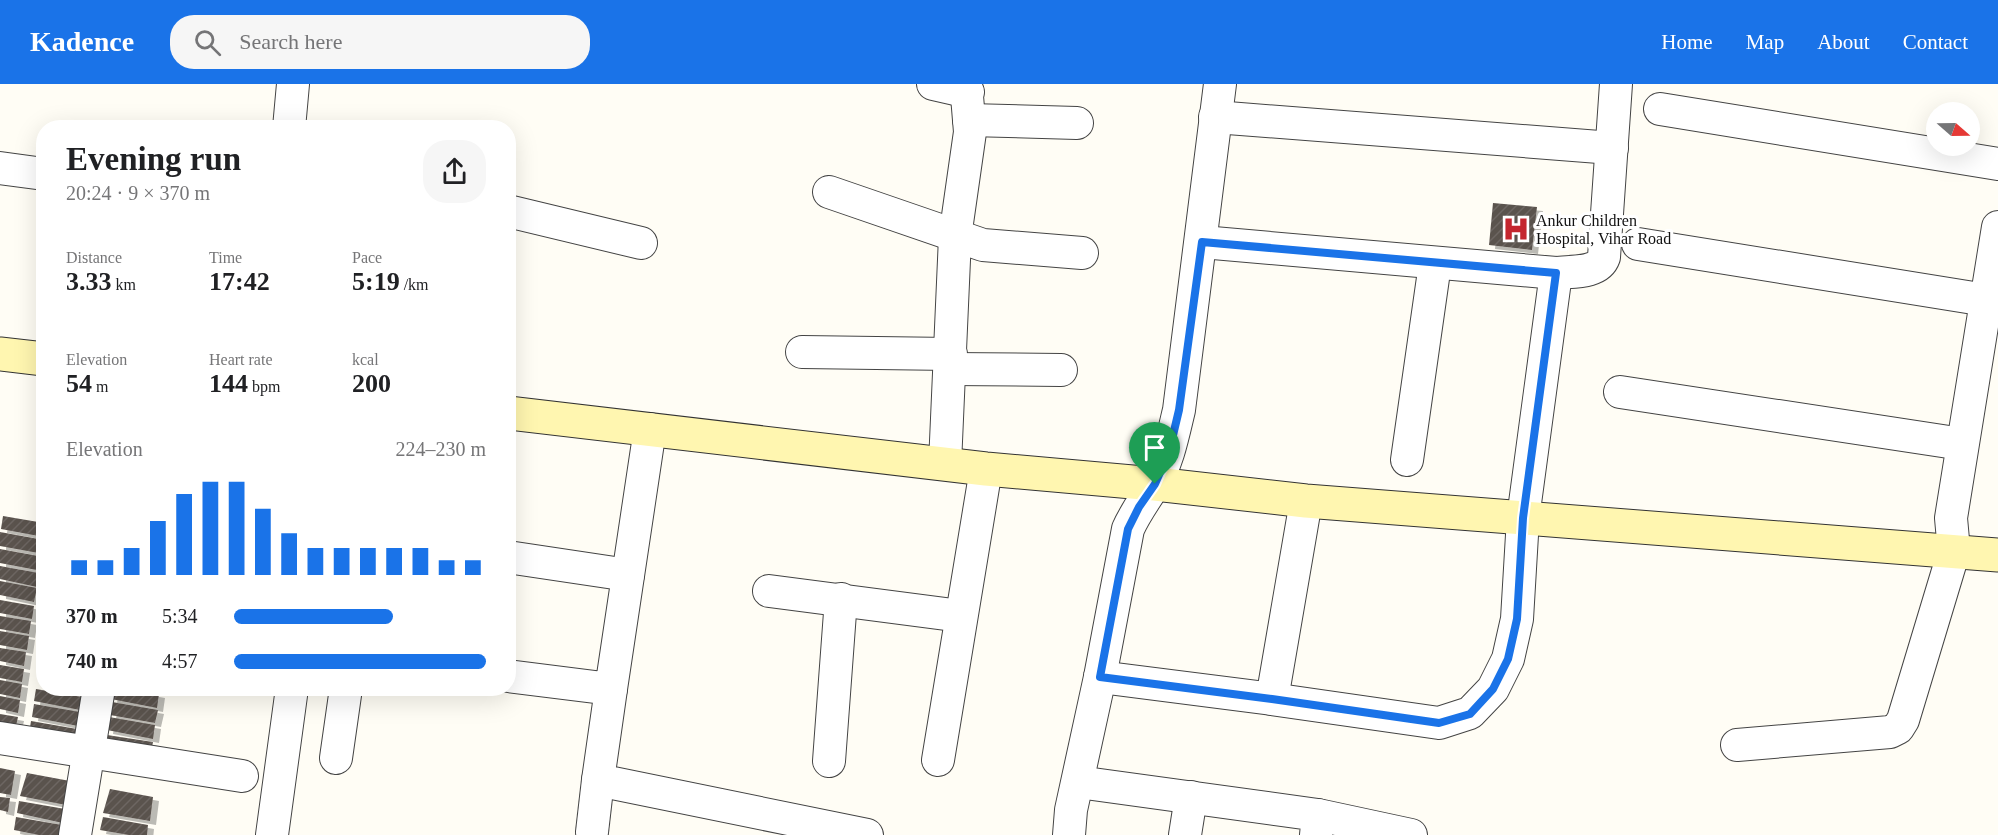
<!DOCTYPE html>
<meta charset="utf-8">
<style>
:root{--surface:#fff;--page:#f6f6f6;--text:#202124;--muted:#757577;--accent:#1a73e8}
body{margin:0;font-family:Georgia,serif;background:var(--page);color:var(--text);height:100vh;display:flex;flex-direction:column;font-size:22px;white-space:nowrap}
*{box-sizing:border-box;margin:0}
p{font-size:20px;color:var(--muted)}
.icon{flex:none;width:33px;height:33px;fill:none;stroke:currentColor;stroke-width:2;stroke-linecap:round;stroke-linejoin:round}
.map{position:relative;flex:1;overflow:hidden}
.drawer{position:absolute;left:36px;top:36px;width:480px;height:576px;display:flex;flex-direction:column;background:var(--surface);border-radius:24px;box-shadow:0 6px 24px #0002}
.drawer>*{flex:none}
.needle{width:39px;rotate:110deg}
.buttons{position:absolute;left:1926px;top:18px;display:grid;gap:12px}
.buttons a{display:grid;place-items:center;width:54px;height:54px;border-radius:50%;background:var(--surface);box-shadow:0 6px 24px #0002;font-size:30px}
.pin{position:absolute;display:grid;place-items:center;width:51px;height:51px;color:#fff;margin:-62px -26px;border-radius:50% 50% 50% 0;rotate:-45deg;box-shadow:0 0 6px #0007}
.pin .icon{rotate:45deg}
.round{display:grid;place-items:center;flex:none;width:63px;height:63px;border-radius:24px;background:var(--page)}
.head{display:flex;align-items:center;justify-content:space-between;height:102px;padding:0 30px}
h1{font-size:33px;font-weight:700;line-height:45px}
.metrics{display:grid;grid-template-columns:repeat(3,1fr);gap:9px;height:102px;padding:6px 30px}
.metrics div{display:grid;align-content:center}
.metrics b{font-size:26px;font-weight:700}
.metrics small{font-size:16px;font-weight:400}
.metrics p{font-size:16px}
.chart{height:168px;padding:12px 30px}
.chart p{display:flex;justify-content:space-between}
.chart svg{width:100%;height:108px;margin-top:6px;stroke:var(--accent);stroke-width:6}
ul{padding:0 30px;list-style:none;font-size:20px}
li{display:grid;grid-template-columns:96px 72px 1fr;align-items:center;height:45px}
li i{height:15px;border-radius:8px;background:var(--accent)}
header{display:flex;align-items:center;gap:36px;box-sizing:border-box;height:84px;padding:0 30px;background:var(--accent);color:#fff}
header strong{font-size:28px}
nav{display:flex;gap:33px;margin-inline-start:auto;font-size:21px}
.search{width:420px;height:54px;background:var(--page);display:flex;align-items:center;gap:15px;box-sizing:border-box;padding:0 21px;border-radius:24px;color:var(--muted);font-size:22px}
.map>svg:first-child{display:block}
</style>
<header>
<strong>Kadence</strong>
<div class="search"><svg class="icon" aria-label="search" viewBox="0 0 24 24"><circle cx="10" cy="10" r="6"/><path d="M15 15l6 6"/></svg>Search here</div>
<nav><a>Home</a><a>Map</a><a>About</a><a>Contact</a></nav>
</header>
<div class="map">
<svg width="1998" height="751" viewBox="0 0 1998 751">
<defs>
<pattern id="building-hatch" width="6" height="6" patternUnits="userSpaceOnUse" patternTransform="scale(1.5)"><rect width="6" height="6" fill="#5a524d"/><path d="M-1 1l2-2M0 6l6-6M5 7l2-2" fill="none" stroke="#6d6662"/></pattern>
<filter id="shadow"><feDropShadow dx="6" dy="4" stdDeviation="0" flood-color="#0004"/></filter>
</defs>
<rect width="100%" height="100%" fill="#fffdf5"/>
<g fill="url(#building-hatch)" filter="url(#shadow)">
<polygon points="1493,119 1537,123 1532,166 1489,161"/>
<polygon points="3,432 44,439 44,453 1,445"/>
<polygon points="0,448 44,456 44,470 0,462"/>
<polygon points="0,465 44,473 42,487 0,479"/>
<polygon points="0,482 39,489 37,503 0,495"/>
<polygon points="0,497 37,504 34,518 0,511"/>
<polygon points="0,516 34,522 32,535 0,529"/>
<polygon points="0,532 31,537 29,550 0,545"/>
<polygon points="0,547 29,552 27,566 0,561"/>
<polygon points="0,564 26,568 24,582 0,577"/>
<polygon points="0,581 24,585 22,598 0,594"/>
<polygon points="0,596 22,600 20,614 0,610"/>
<polygon points="56,604 83,604 82,611"/>
<polygon points="113,604 125,604 159,610 157,624 111,615"/>
<polygon points="36,605 82,613 80,626 34,617"/>
<polygon points="0,612 20,616 18,629 0,625"/>
<polygon points="112,618 158,626 155,639 110,631"/>
<polygon points="34,620 80,628 78,642 32,633"/>
<polygon points="0,630 18,633 15,646 0,643"/>
<polygon points="109,633 155,641 153,655 107,646"/>
<polygon points="31,637 77,645 75,659 29,650"/>
<polygon points="107,651 153,658 150,672 105,663"/>
<polygon points="0,684 15,687 11,711 0,709"/>
<polygon points="27,689 70,697 66,721 20,712"/>
<polygon points="110,705 153,713 150,737 103,729"/>
<polygon points="0,713 10,714 8,728 0,726"/>
<polygon points="19,717 65,725 63,739 17,729"/>
<polygon points="16,733 62,741 60,751 39,751 14,746"/>
<polygon points="103,733 148,741 147,751 129,751 100,746"/>
</g>
<g fill="none" stroke-linecap="round" stroke-linejoin="round">
<defs>
<g id="street">
<polyline points="933,0 968,8"/>
<polyline points="1660,25 1998,80"/>
<polyline points="1215,33 1612,64"/>
<polyline points="969,36 1077,39"/>
<polyline points="289,44 293,0"/>
<polyline points="0,84 44,90"/>
<polyline points="829,108 983,161 1082,169"/>
<polyline points="508,127 641,159"/>
<path d="M1202 158 1556 189C1571 187 1598 190 1604 173L1616 0"/>
<polyline points="1638,160 1986,216"/>
<polyline points="802,268 951,270"/>
<polyline points="950,285 1061,286"/>
<polyline points="1620,308 1962,360"/>
<polyline points="1407,376 1435,180"/>
<polyline points="945,380 955,153 970,48 966,0"/>
<polyline points="508,473 628,491"/>
<polyline points="769,507 961,532"/>
<polyline points="508,592 611,605 650,345"/>
<polyline points="1100,593 1272,615 1439,639 1470,629 1493,605 1508,575 1517,535 1523,434 1556,189"/>
<polyline points="611,605 598,696 867,751"/>
<polyline points="1272,615 1306,417"/>
<polyline points="0,654 242,692"/>
<polyline points="1737,661 1890,648 1898,644 1903,636 1954,467 1951,434 1998,143"/>
<polyline points="336,674 346,604"/>
<polyline points="938,676 986,385"/>
<polyline points="829,677 841,515"/>
<polyline points="1078,698 1318,731 1316,751"/>
<polyline points="1318,731 1411,751"/>
<polyline points="592,748 598,696"/>
<polyline points="75,751 99,604"/>
<polyline points="272,751 292,604"/>
<path d="M1069 751 1071 726 1100 593 1128 445C1135 429 1145 416 1154 401 1168 378 1173 351 1179 326L1220 0"/>
<polyline points="1185,751 1191,713"/>
</g>
<g id="secondary">
<polyline points="0,270 44,275"/>
<polyline points="508,329 986,385 1155,400 1306,417 1998,471"/>
</g>
</defs>
<use href="#street" stroke="#444" stroke-width="34"/>
<use href="#secondary" stroke="#333" stroke-width="35"/>
<use href="#street" stroke="#fff" stroke-width="32"/>
<use href="#secondary" stroke="#fff6b0" stroke-width="33"/>
</g>
<g fill="none" stroke-linecap="round" stroke-linejoin="round">
<defs>
<polygon id="route" points="1202,158 1556,189 1523,434 1517,535 1508,575 1493,605 1470,630 1439,639 1272,615 1100,593 1128,445 1139,423 1155,400 1169,368 1179,326"/>
</defs>
<use href="#route" stroke="#fff" stroke-width="12"/>
<use href="#route" stroke="#1a73e8" stroke-width="8"/>
</g>
<defs>
<symbol id="hospital-bare" viewBox="-9 -9 18 18"><path d="M-5-5h3v3.5h4V-5h3V5h-3V1.5h-4V5h-3Z" fill="#c4262e" stroke="#fff" stroke-width="2.5" paint-order="stroke"/></symbol>
</defs>
<g fill-rule="evenodd">
<use href="#hospital-bare" x="1497" y="126" width="38" height="38"/>
</g>
<g text-anchor="middle" dominant-baseline="central" stroke-width="6" stroke-linejoin="round" paint-order="stroke">
<g font-size="16" fill="#111" stroke="#fff" text-anchor="start">
<text x="1536" y="136">Ankur Children<tspan x="1536" dy="18">Hospital, Vihar Road</tspan></text>
</g>
</g>
</svg>
<div class="buttons">
<a><svg class="needle" viewBox="-14 -14 28 28"><path d="M0-13l5 13h-10z" fill="#e53935"/><path d="M0 13l5-13h-10z" fill="#757577"/></svg></a>
</div>
<div class="pin" style="left:1155px;top:400px;background:#1e9e55"><svg class="icon" aria-label="arrive" viewBox="0 0 24 24"><path d="M6 21V4h12l-3 4 3 4H6"/></svg></div>
<section class="drawer">
<div class="head"><div><h1>Evening run</h1><p>20:24 · 9 × 370 m</p></div><a class="round"><svg class="icon" aria-label="share" viewBox="0 0 24 24"><path d="M12 15V3M7 8l5-5 5 5M5 13v7h14v-7"/></svg></a></div>
<div class="metrics">
<div><p>Distance</p><b>3.33<small> km</small></b></div>
<div><p>Time</p><b>17:42</b></div>
<div><p>Pace</p><b>5:19<small> /km</small></b></div>
</div>
<div class="metrics">
<div><p>Elevation</p><b>54<small> m</small></b></div>
<div><p>Heart rate</p><b>144<small> bpm</small></b></div>
<div><p>kcal</p><b>200</b></div>
</div>
<div class="chart"><p><span>Elevation</span>224–230 m</p>
<svg viewBox="0 0 160 44" preserveAspectRatio="none"><path d="M5 44V38M15 44V38M25 44V33M35 44V22M45 44V11M55 44V6M65 44V6M75 44V17M85 44V27M95 44V33M105 44V33M115 44V33M125 44V33M135 44V33M145 44V38M155 44V38"/></svg>
</div>
<ul>
<li><b>370 m</b>5:34<i style="width:63%"></i></li>
<li><b>740 m</b>4:57<i style="width:100%"></i></li>
</ul>
</section>
</div>
